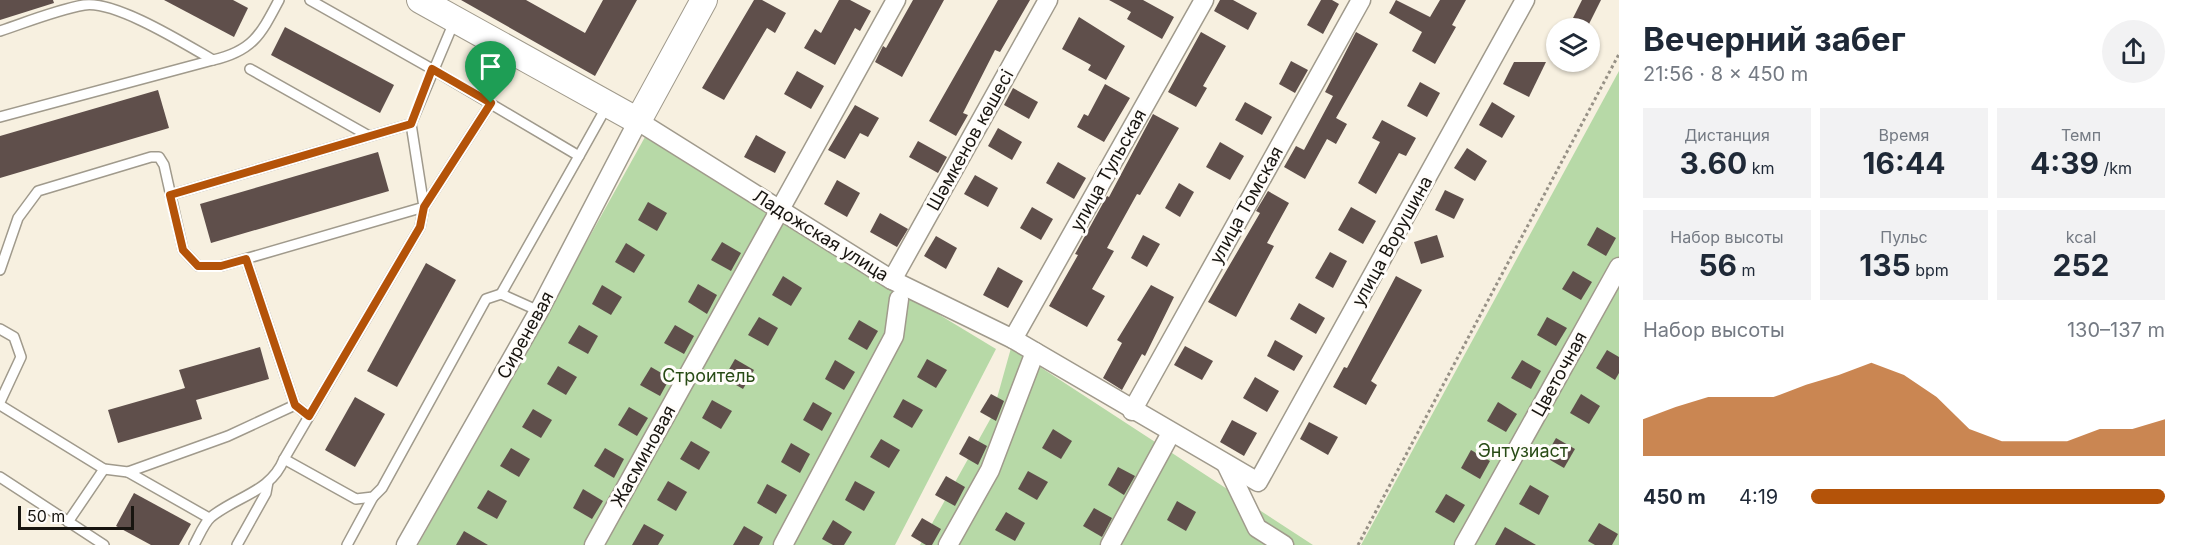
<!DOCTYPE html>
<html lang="ru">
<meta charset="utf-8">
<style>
:root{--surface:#fff;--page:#f2f2f3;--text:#1f2937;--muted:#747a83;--accent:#b45309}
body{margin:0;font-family:Inter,sans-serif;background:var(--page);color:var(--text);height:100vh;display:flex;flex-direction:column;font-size:22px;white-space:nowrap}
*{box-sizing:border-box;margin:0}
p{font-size:20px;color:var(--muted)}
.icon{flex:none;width:33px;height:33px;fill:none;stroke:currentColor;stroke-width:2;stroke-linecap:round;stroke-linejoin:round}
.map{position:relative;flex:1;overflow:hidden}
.panel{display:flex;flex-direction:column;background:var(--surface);width:570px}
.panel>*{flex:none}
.tools{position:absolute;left:1546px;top:18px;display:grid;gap:12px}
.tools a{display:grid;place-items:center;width:54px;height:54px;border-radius:50%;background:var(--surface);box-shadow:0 2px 4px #0004;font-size:30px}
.scale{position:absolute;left:18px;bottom:15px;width:116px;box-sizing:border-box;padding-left:6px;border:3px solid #181510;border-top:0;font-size:16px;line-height:21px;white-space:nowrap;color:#181510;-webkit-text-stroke:4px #fffdfa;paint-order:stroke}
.pin{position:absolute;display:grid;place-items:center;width:51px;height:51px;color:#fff;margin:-62px -26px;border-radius:50% 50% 50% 0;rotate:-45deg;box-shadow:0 0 6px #0007}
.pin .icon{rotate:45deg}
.round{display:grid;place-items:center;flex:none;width:63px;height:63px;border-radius:32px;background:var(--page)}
.overview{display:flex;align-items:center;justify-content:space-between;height:102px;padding:0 24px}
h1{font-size:33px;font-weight:700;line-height:45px}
.metrics{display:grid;grid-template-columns:repeat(3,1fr);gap:9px;height:102px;padding:6px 24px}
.metrics div{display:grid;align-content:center;border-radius:0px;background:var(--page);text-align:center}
.metrics b{font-size:30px;font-weight:700}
.metrics small{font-size:16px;font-weight:400}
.metrics p{font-size:16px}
.chart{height:168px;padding:12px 24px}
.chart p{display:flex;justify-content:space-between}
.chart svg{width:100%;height:108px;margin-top:6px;fill:var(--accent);opacity:.7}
ul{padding:0 24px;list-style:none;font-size:20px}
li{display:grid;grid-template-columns:96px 72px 1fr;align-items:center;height:45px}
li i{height:15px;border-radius:8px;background:var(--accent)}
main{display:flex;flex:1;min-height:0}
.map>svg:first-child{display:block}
</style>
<main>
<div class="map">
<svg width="1619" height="545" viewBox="0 0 1619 545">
<rect width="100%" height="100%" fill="#f7f0e0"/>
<g fill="#b7d9a7">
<polygon points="1619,71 1619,545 1361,545"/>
<polygon points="645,137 996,349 895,545 418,545"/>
<polygon points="1011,348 1313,545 920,545 992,416"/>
</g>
<g fill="#5f4f4b">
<polygon points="0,0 53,0 54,3 0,20"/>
<polygon points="164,0 233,0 248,8 234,37"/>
<polygon points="461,0 526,0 585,33 603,0 637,0 595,76"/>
<polygon points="754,0 762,0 786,13 775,33 767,28 724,100 702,88"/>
<polygon points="839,0 850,0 871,11 860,31 855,28 835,65 804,48 815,29 821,33"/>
<polygon points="913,0 944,0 902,77 875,62 883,46 886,48"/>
<polygon points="998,0 1030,0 1000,52 995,50 963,113 968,115 956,136 929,121"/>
<polygon points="1109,0 1143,0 1174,17 1162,39 1127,19 1131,12"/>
<polygon points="1220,0 1233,0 1257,13 1248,30 1214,11"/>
<polygon points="1321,0 1332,0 1339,4 1323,34 1307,25"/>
<polygon points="1396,0 1430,17 1440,0 1466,0 1452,25 1456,27 1435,64 1412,51 1422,32 1389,13"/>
<polygon points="1582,0 1601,0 1588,26 1573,18"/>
<polygon points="1079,17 1125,46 1106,80 1088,70 1091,65 1062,49"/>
<polygon points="285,27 394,85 380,113 271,55"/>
<polygon points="1201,32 1226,46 1203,86 1207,88 1196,107 1168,92"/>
<polygon points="1356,32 1378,44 1336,118 1347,124 1336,144 1327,139 1305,179 1284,167 1296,146 1304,150 1333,96 1325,92"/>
<polygon points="1291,61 1308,70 1295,93 1279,84"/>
<polygon points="1514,62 1546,62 1529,97 1503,84"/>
<polygon points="797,71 824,86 811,109 784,94"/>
<polygon points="1420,82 1440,93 1427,117 1407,106"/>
<polygon points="1105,84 1130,98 1104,142 1077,127 1084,114 1088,116"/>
<polygon points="1013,88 1038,102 1029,119 1004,105"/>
<polygon points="158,90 169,128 0,178 0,136"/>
<polygon points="1245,102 1272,117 1262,135 1235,120"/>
<polygon points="1492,102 1515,116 1502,138 1479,125"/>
<polygon points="855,105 879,118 868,137 860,133 845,159 828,150"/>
<polygon points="1153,114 1179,128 1140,195 1137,194 1107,248 1114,251 1092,289 1105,296 1087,327 1049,306 1078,255 1075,254 1107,196 1109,197"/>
<polygon points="1382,120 1416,138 1406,156 1399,153 1376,194 1358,183 1380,142 1372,138"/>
<polygon points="998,128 1022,142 1012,160 988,146"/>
<polygon points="756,135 786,152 775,173 744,157"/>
<polygon points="918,141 947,157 938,173 909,157"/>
<polygon points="1220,142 1244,156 1230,180 1206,167"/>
<polygon points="1467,148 1487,161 1475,181 1454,168"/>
<polygon points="378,152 389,191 211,243 200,204"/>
<polygon points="1058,162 1086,178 1074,199 1046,183"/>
<polygon points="975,175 998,188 988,207 964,194"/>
<polygon points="837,180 860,193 847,217 824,204"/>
<polygon points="1179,183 1194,192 1180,217 1165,208"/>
<polygon points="1445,190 1464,199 1454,219 1435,210"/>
<polygon points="1268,191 1289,203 1267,243 1274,246 1236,317 1208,302 1260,213 1256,211"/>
<polygon points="648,202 667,213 657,231 638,220"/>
<polygon points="1032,207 1053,219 1041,240 1020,228"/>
<polygon points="1351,207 1376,221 1363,244 1338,230"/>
<polygon points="880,213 908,229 897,247 870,232"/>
<polygon points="1597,227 1616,238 1606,256 1587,245"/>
<polygon points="1143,235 1160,244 1147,267 1131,258"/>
<polygon points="1437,235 1444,257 1421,264 1414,242"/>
<polygon points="936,236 957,248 946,269 924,256"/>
<polygon points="722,242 741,253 731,271 711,260"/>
<polygon points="626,243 645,255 634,273 615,262"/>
<polygon points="1330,252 1347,261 1333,288 1315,278"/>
<polygon points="426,263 456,280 397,387 367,371"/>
<polygon points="998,267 1023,281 1008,308 983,295"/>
<polygon points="1573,271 1592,282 1581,300 1562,289"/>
<polygon points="783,276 802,288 791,306 772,295"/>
<polygon points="1396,276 1422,290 1371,381 1377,385 1366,405 1333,387 1344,367 1347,368"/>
<polygon points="698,284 717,295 707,314 688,302"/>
<polygon points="602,285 622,297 611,315 592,304"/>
<polygon points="1151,285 1174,297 1145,356 1142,354 1122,390 1103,378 1122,343 1117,340"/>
<polygon points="1299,303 1325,318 1316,334 1290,319"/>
<polygon points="759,317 778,328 768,346 748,335"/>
<polygon points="1547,317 1567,328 1556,346 1537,335"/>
<polygon points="859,320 878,331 867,350 848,339"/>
<polygon points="579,325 598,336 588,354 568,343"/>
<polygon points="675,325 694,336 684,354 664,343"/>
<polygon points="1275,340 1303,356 1294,371 1267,356"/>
<polygon points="1185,346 1213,361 1202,380 1174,365"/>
<polygon points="260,347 269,379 196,400 202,419 118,443 108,410 185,388 179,370"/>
<polygon points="1607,350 1619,357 1619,373 1615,380 1596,368"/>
<polygon points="735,359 754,370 743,389 724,378"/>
<polygon points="927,359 947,370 936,388 917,377"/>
<polygon points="835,360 855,372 844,390 825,379"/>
<polygon points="1522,360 1541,371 1531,389 1511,378"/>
<polygon points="558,366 577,377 566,395 547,384"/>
<polygon points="651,367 670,378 660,396 640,385"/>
<polygon points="1255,377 1279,391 1267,412 1243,398"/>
<polygon points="991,394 1004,401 996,421 980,412"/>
<polygon points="1581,394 1600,406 1589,424 1570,413"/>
<polygon points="355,397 385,414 355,467 325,450"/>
<polygon points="903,399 923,410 912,428 893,417"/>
<polygon points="712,400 732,411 721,429 702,418"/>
<polygon points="813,402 832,413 822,431 803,420"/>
<polygon points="1498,402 1517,414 1506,432 1487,421"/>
<polygon points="629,407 648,418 637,436 618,425"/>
<polygon points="533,409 552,420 541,438 522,427"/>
<polygon points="1232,420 1257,433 1244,456 1220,442"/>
<polygon points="1309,422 1338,437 1328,455 1300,439"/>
<polygon points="1053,429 1072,441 1061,459 1042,448"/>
<polygon points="969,436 987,446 978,465 959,454"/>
<polygon points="1556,438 1575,449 1564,468 1545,457"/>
<polygon points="881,439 900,450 889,468 870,457"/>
<polygon points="691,441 710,452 699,470 680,459"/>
<polygon points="791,443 810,454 800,473 781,462"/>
<polygon points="511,448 530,459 519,477 500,466"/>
<polygon points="605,448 624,459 614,478 594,466"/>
<polygon points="1471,450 1490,461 1480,479 1461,468"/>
<polygon points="1118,467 1135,476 1124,495 1108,485"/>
<polygon points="1028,471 1048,482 1037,500 1018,489"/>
<polygon points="946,476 965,487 955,506 935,495"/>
<polygon points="668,481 687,492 676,511 657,500"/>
<polygon points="855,481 875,492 864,511 845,500"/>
<polygon points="767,484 787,495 776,514 757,503"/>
<polygon points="1530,485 1549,496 1539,515 1519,504"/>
<polygon points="583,489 603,501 592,519 573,508"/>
<polygon points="488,490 507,501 497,519 477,508"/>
<polygon points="134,493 191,524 179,545 151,545 116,526"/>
<polygon points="1446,494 1465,505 1454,523 1435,512"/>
<polygon points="1177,501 1196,512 1186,531 1167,520"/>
<polygon points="1094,508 1112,518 1102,537 1083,526"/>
<polygon points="1006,512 1025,523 1015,541 995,530"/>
<polygon points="922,518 941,529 932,545 926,545 911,536"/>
<polygon points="833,520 852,532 844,545 833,545 822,539"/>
<polygon points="1599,523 1618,534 1612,545 1595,545 1588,541"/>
<polygon points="644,524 664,535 658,545 632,545"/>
<polygon points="744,526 763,537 759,545 733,545"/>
<polygon points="1505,527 1536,545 1495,545"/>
<polygon points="464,531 488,545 456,545"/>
</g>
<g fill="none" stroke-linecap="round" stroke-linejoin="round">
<defs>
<g id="lane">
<polyline points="310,0 432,69 579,156 501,294"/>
<path d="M0 31C27 22 56 10 84 5 115 0 185 44 213 60 253 51 261 34 279 0"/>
<polyline points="250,69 369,136"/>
<polyline points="0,117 213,60"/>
<polyline points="579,156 607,106"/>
<polyline points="170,195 411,124"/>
<polyline points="246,259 295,405 309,416"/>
<polyline points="0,270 18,218 38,191 151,157 159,157 164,165 183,250 198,266 221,266 424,207 491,103"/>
<polyline points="0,329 14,337 21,357 0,402"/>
<polyline points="0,405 104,469 128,472 228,436 295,405"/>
<polyline points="284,459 356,499 373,497 382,488 486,299 501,294 539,311"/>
<polyline points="128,472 209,518"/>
<polyline points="0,477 104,545"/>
<polyline points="68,522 104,469"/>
<path d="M194 545C199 536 204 523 211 517 237 496 271 492 284 459L420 227 424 207 411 124 454 22"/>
<polyline points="237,545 266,493 268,482"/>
<polyline points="347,545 373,497"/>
</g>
<g id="street">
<polyline points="892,280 1048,0"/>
<polyline points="1013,339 1204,0"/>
<polyline points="1132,411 1361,0"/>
<polyline points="1226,464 1257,528 1284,545"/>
<polyline points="406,545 539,311 638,121 892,280 1013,339 1258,482 1525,0"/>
<polyline points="594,545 896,0"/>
<polyline points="783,545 894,336 899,299"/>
<polyline points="948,545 990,470 1035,352"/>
<polyline points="1110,545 1171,433"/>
<polyline points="1464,545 1619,267"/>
</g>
<polyline id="secondary" points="420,0 638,121 704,0"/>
</defs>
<use href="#lane" stroke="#a09a8c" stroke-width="12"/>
<use href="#street" stroke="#a09a8c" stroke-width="21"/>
<use href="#secondary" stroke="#a09a8c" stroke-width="28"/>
<polyline stroke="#979186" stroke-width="3" stroke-dasharray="3 3" stroke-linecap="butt" points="1358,545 1619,54"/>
<use href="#lane" stroke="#fff" stroke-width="9"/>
<use href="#street" stroke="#fff" stroke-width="18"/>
<use href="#secondary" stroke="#fff" stroke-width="26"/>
</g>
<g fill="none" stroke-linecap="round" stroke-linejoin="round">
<defs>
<polygon id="route" points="432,69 491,103 424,207 420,227 309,416 295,405 246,259 221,266 198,266 183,250 170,195 411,124"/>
</defs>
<use href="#route" stroke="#fff" stroke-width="12"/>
<use href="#route" stroke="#b45309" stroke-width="8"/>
</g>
<g text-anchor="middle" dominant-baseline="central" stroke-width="6" stroke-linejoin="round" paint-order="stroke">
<g font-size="18" fill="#181510" stroke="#fffdfa">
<text transform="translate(970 140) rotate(-61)">Шәмкенов көшесі</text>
<text transform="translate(1108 170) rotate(-61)">улица Тульская</text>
<text transform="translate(1246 205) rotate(-61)">улица Томская</text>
<text transform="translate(821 235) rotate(32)">Ладожская улица</text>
<text transform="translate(1392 241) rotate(-61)">улица Ворушина</text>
<text transform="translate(525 335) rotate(-61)">Сиреневая</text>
<text transform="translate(1559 374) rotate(-61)">Цветочная</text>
<text transform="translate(643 456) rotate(-61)">Жасминовая</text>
</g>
<g font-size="18" fill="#284b15" stroke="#fffdfa">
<text x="709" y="375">Строитель</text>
<text x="1523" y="450">Энтузиаст</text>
</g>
</g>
</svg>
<div class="tools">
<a><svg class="icon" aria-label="layers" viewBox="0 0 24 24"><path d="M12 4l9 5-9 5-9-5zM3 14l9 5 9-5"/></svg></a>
</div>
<div class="scale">50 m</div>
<div class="pin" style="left:491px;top:103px;background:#1e9e55"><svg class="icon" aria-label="arrive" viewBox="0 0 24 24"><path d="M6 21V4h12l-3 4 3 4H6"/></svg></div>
</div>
<section class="panel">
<div class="overview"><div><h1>Вечерний забег</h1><p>21:56 · 8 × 450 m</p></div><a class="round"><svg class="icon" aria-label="share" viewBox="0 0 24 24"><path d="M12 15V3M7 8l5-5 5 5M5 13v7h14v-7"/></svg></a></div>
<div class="metrics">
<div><p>Дистанция</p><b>3.60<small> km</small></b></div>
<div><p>Время</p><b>16:44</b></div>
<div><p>Темп</p><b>4:39<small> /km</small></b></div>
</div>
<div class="metrics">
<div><p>Набор высоты</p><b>56<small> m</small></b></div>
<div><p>Пульс</p><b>135<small> bpm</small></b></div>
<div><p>kcal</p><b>252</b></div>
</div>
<div class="chart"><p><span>Набор высоты</span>130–137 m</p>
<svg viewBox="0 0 160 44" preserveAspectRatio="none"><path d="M0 44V29L10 24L20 20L30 20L40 20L50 15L60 11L70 6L80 11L90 20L100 33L110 38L120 38L130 38L140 33L150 33L160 29V44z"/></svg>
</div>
<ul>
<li><b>450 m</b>4:19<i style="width:100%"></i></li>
</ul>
</section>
</main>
